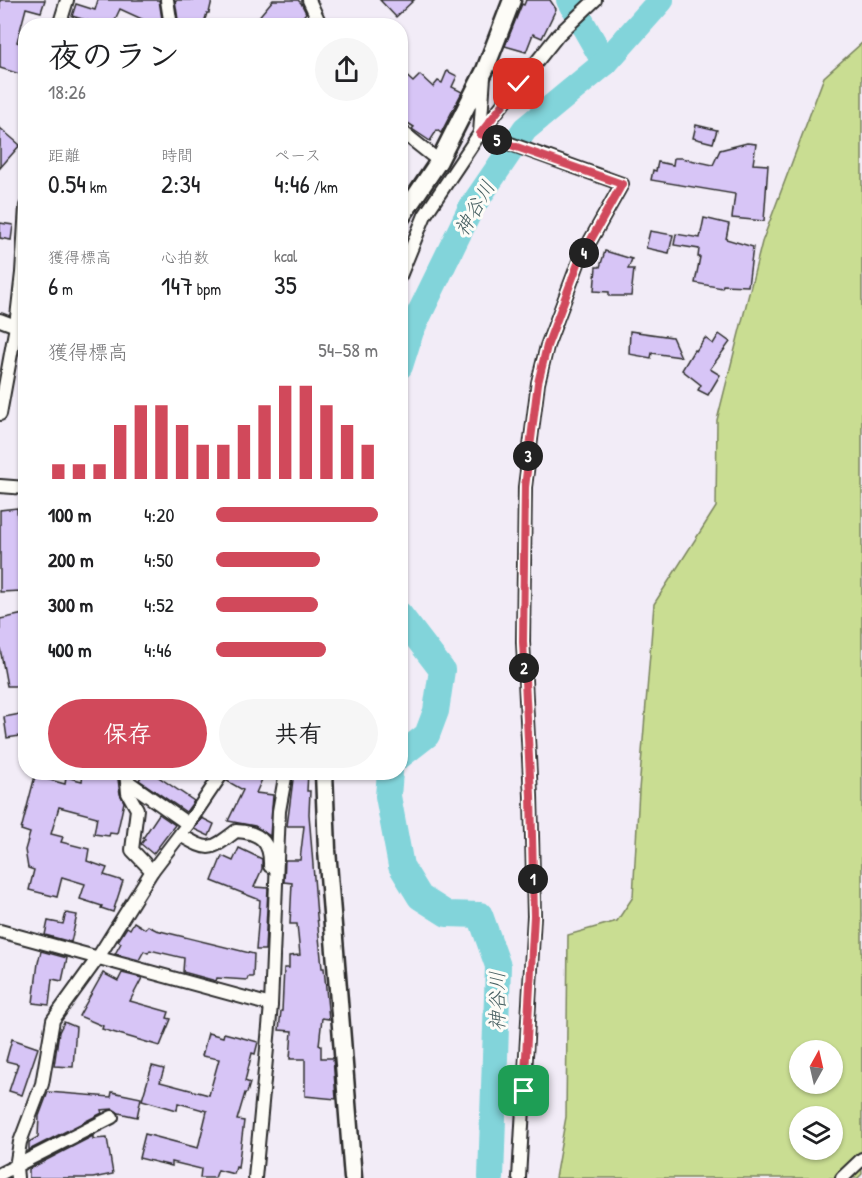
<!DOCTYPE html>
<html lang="ja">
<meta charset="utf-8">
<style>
:root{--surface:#fff;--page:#f6f6f6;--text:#202124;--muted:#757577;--accent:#d1495b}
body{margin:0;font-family:"Patrick Hand","Klee One",sans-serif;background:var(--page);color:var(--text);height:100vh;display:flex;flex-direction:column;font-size:22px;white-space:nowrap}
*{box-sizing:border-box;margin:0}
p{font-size:20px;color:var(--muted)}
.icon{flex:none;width:33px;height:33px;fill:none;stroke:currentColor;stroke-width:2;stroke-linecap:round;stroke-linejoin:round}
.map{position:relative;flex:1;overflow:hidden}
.drawer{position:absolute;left:18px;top:18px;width:390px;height:762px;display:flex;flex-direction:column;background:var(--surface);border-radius:24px;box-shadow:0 2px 4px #0004}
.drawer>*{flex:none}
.needle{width:39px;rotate:8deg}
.fabs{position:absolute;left:789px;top:1040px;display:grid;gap:12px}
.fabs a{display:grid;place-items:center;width:54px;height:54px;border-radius:50%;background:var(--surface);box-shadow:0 2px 4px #0004;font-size:30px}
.pin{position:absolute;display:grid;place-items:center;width:51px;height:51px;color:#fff;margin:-26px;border-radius:12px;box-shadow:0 3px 9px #0006}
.km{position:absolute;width:30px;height:30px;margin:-15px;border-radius:50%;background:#222;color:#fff;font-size:16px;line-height:30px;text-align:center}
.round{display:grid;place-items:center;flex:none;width:63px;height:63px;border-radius:32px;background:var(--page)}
.headline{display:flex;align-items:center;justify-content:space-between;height:102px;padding:0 30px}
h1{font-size:33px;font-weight:600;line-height:45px}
.figures{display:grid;grid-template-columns:repeat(3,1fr);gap:9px;height:102px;padding:6px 30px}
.figures div{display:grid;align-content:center}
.figures b{font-size:26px;font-weight:600}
.figures small{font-size:16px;font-weight:400}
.figures p{font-size:16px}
.chart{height:168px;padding:12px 30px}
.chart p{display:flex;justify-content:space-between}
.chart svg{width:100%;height:108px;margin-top:6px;stroke:var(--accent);stroke-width:6}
.button{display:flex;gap:12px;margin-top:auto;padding:12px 30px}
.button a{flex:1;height:69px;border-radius:36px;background:var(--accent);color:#fff;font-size:24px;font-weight:600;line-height:69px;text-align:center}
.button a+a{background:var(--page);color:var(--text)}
ul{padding:0 30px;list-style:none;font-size:20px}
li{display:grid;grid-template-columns:96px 72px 1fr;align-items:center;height:45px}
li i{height:15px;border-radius:8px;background:var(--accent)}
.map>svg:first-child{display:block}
</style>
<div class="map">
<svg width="862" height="1178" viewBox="0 0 862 1178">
<rect width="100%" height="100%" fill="#f2ecf7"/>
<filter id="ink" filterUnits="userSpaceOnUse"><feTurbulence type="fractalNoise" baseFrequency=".0167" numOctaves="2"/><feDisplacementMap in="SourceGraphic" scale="12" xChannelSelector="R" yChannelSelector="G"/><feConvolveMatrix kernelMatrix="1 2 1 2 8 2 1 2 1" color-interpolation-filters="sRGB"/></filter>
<g filter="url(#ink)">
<path fill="#c9dd92" stroke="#7a845e" stroke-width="1.5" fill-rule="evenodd" d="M862 43V1174L858 1178H555L566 1117 568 935 617 921 633 897 639 790 654 604 716 507 717 420 762 242 824 77ZM800 1050H832V1083H800ZM800 1116H832V1149H800Z"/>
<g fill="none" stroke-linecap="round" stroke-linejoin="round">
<g stroke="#82d4da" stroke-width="26">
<polyline points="569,0 605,63"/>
<polyline points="400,366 411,331 471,208 525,129 605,63 661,0"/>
<polyline points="400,615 442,670 436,711 427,735 400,756"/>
<polyline points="390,772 388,796 401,866 420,897 447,914 480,915 498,966 491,1178"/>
</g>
</g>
<g fill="#d7c5f6" stroke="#2b2b2b" stroke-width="1.5">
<polygon points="0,0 45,0 41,12 26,8 17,42 26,46 26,76 0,68"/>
<polygon points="98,0 159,0 163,26 157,26 120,9 112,26 88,26 89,21 72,16 76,4 95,10"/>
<polygon points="175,0 212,0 209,13 207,13 203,26 179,26"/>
<polygon points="273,0 298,0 301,3 306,13 295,26 251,26"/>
<polygon points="380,0 414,0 396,17"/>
<polygon points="526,0 550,0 556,9 542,38 533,34 526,52 505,46 522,4 524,5"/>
<polygon points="400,70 413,82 420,75 433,87 438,81 442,83 447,71 457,76 452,87 462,92 441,133 437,130 430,141 412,129 414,127 400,118"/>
<polygon points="696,125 717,130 713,143 693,138"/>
<polygon points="0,128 20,145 0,168"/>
<polygon points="747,143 756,144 753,164 768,165 764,221 732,218 735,194 651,180 653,170 656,171 658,162 673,165 674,158 681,158 713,165 720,150"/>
<polygon points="704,218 729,224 726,239 753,247 748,286 723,285 722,288 695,283 700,257 698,257 699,249 674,245 676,234 700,238"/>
<polygon points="0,223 13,225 11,240 0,238"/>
<polygon points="650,231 673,235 669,253 646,248"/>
<polygon points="605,251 632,259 628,269 634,269 631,296 609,296 609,292 594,291 596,267 600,267"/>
<polygon points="630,331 672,337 681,357 652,353 651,358 629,354"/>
<polygon points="719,334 730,342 710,369 720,375 708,395 698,390 701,385 682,370 694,350 696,351 705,338 713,344"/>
<polygon points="17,508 22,591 0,592 0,510"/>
<polygon points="24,614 26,644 22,645 26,655 26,684 23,686 7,686 0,648 0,619"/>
<polygon points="26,713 26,735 7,738 4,717"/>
<polygon points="83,772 117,772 120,794 124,802 117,834 110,833 109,836 94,834 97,817 59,807 51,834 63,837 61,842 89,849 87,861 107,868 104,875 123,881 113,912 101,908 102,906 80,899 85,884 62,877 57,897 29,890 34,870 28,868 25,850 30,833 21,830 35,776 65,784 66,777 82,781"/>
<polygon points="144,772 151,772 194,801 186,812 139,780"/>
<polygon points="231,772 254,772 263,777 256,793 273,795 270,836 255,826 228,821 243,790 227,781"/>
<polygon points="294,772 308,772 307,791 310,791 309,814 317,916 322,968 324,968 329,1019 322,1018 319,1045 321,1046 321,1058 333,1058 336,1099 305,1096 305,1059 290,1059 292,1031 279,1030 281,1011 282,1011 284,968 289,968 289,956 300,955 297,924 290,924 292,883 284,882 285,860 300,860 304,826 287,826"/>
<polygon points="159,814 175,825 153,854 141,844 145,839 143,838"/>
<polygon points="202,818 214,824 209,836 194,829"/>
<polygon points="239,848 262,859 262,869 254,887 268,888 265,950 256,950 260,900 212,881 222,856 233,861"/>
<polygon points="66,913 77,915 71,942 45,935 48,921 63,924"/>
<polygon points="134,922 145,929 148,926 156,930 254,954 253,977 248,977 247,980 217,978 216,981 183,972 184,958 150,950 148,953 144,951 139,960 115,954 121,943 118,941 127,927 130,929"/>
<polygon points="41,951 67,958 62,981 52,979 49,1005 33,1003 38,963"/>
<polygon points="103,973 118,981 122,973 142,978 130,1001 169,1012 167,1018 171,1019 160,1046 102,1029 103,1026 79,1016"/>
<polygon points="64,1022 76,1027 73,1067 54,1066 59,1032"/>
<polygon points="208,1033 223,1037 224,1033 258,1042 255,1054 252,1053 245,1081 250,1083 247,1093 245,1093 237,1120 244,1121 238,1168 236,1167 234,1174 218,1170 215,1178 200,1178 201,1169 172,1162 172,1166 139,1158 145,1134 198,1148 207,1111 178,1103 177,1110 142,1100 152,1066 164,1069 160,1082 209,1095 219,1059 202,1056"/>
<polygon points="12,1039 38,1048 22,1095 9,1091 18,1064 6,1061"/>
<polygon points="48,1092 111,1097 112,1092 141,1098 137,1117 119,1113 113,1109 101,1110 102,1113 29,1150 29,1142 38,1137 39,1116"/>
<polygon points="93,1136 93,1139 107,1138 113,1174 93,1178 29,1178 29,1169"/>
</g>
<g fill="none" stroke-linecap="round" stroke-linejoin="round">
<defs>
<g id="street">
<polyline points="167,0 171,26"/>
<polyline points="309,0 321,26"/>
<polyline points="59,26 67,0"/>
<polyline points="400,130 439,161"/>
<polyline points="480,133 622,184 579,261 547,346 538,383 525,487 523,642 531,796 534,916 519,1178"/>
<polyline points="480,133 484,77"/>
<polyline points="400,276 425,215 480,133 558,35 595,0"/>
<polyline points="0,320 16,326"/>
<polyline points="0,414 16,326 22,273 26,206"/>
<polyline points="0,486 26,488"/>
<polyline points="125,772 127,781 188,824"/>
<polyline points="127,781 128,793 137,809 132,850 152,871"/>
<path d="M180 835C209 851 209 852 236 831 260 832 271 842 270 866"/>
<polyline points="0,931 271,1005"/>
<polyline points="0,1174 112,1117"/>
<polyline points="17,1178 16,1167 20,1142 42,1084 53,1020 97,959 152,871 188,824 223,772"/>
<polyline points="255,1178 271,1005 279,811 286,772"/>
<polyline points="842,1178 862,1159"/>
</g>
<g id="secondary">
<polyline points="400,219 439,161 485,70 512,0"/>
<polyline points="324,772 327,850 353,1178"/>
</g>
</defs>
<use href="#street" stroke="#2b2b2b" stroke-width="16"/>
<use href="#secondary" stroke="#2b2b2b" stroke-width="21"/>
<use href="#street" stroke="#fdfcf7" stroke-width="12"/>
<use href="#secondary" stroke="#fdfcf7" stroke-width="16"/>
</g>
</g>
<g fill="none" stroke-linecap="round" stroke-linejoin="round" filter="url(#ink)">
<defs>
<polyline id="route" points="519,84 480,134 622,184 579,261 547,346 538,383 525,487 523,642 531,796 534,916 524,1091"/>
</defs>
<use href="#route" stroke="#fff" stroke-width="12"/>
<use href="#route" stroke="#d1495b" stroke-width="8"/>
</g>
<g text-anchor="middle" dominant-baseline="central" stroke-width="6" stroke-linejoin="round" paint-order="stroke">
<g font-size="20" font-style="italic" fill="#455e60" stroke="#fdfcf7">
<text transform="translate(474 208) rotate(-60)">神谷川</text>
<text transform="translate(496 1001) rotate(-90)">神谷川</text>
</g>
</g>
</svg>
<div class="fabs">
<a><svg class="needle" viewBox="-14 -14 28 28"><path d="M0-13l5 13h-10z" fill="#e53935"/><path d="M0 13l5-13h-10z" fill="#757577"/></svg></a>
<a><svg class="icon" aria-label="layers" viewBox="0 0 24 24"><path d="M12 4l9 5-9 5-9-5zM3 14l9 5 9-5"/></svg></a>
</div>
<div class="pin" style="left:524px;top:1091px;background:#1e9e55"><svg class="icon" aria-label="arrive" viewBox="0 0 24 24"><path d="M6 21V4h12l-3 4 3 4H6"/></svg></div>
<div class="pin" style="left:519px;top:84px;background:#d93025"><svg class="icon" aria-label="check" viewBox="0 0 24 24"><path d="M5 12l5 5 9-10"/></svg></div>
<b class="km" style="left:533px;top:879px">1</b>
<b class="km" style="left:524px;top:668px">2</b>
<b class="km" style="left:528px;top:456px">3</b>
<b class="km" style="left:584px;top:253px">4</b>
<b class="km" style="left:497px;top:140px">5</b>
<section class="drawer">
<div class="headline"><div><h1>夜のラン</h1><p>18:26</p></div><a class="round"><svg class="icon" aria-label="share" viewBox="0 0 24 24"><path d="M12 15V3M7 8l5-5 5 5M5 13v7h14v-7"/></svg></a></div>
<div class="figures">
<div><p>距離</p><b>0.54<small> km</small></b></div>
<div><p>時間</p><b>2:34</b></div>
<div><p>ペース</p><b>4:46<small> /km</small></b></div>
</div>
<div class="figures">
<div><p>獲得標高</p><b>6<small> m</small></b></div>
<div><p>心拍数</p><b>147<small> bpm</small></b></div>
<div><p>kcal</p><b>35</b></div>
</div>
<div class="chart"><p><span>獲得標高</span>54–58 m</p>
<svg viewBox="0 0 160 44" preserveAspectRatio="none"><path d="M5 44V38M15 44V38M25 44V38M35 44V22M45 44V14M55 44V14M65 44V22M75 44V30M85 44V30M95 44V22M105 44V14M115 44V6M125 44V6M135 44V14M145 44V22M155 44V30"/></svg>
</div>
<ul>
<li><b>100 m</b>4:20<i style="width:100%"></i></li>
<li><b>200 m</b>4:50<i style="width:64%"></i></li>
<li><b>300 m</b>4:52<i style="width:63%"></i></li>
<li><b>400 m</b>4:46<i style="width:68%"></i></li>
</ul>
<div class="button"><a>保存</a><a>共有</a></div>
</section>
</div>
